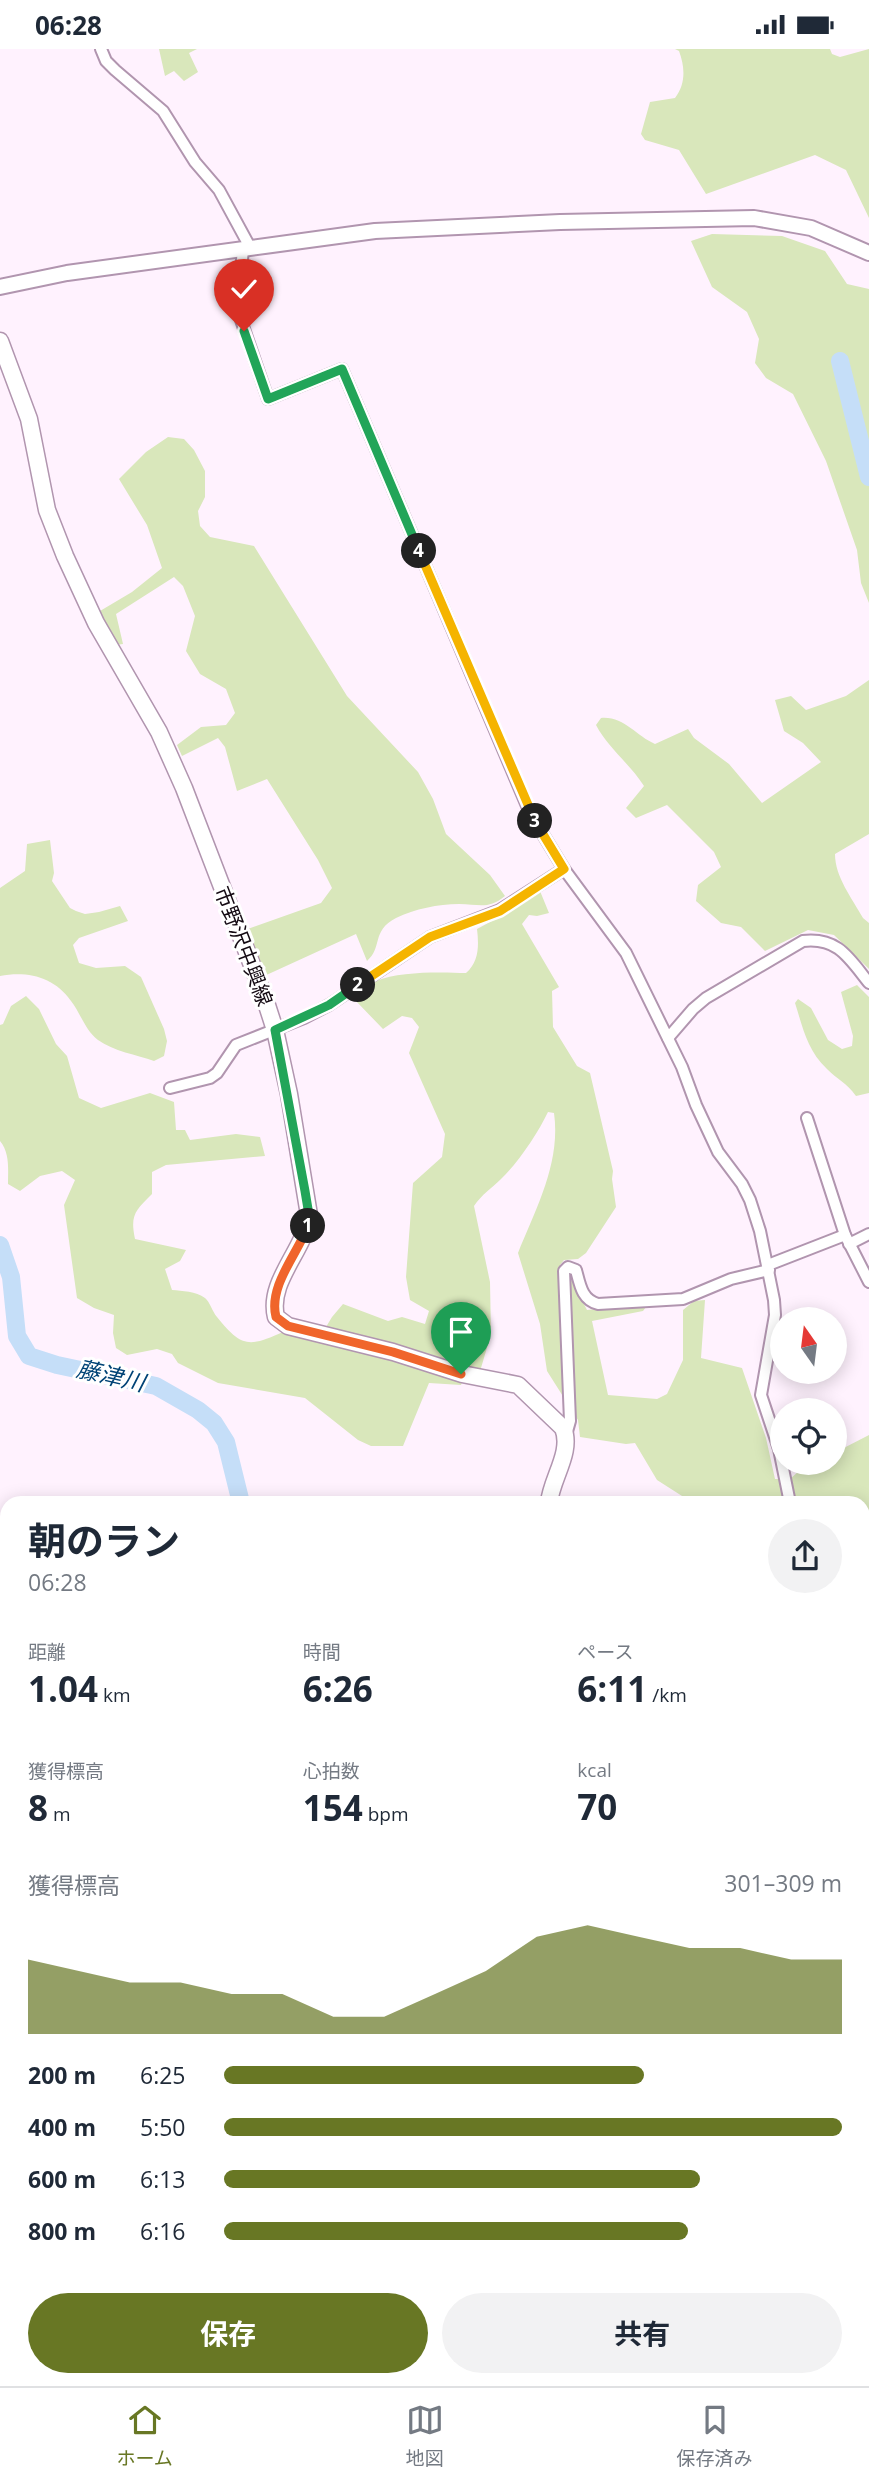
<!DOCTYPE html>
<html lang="ja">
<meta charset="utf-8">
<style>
:root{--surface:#fff;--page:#f2f2f3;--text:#1f2937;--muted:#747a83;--line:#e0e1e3;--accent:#687724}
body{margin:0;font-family:"Open Sans","Noto Sans JP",sans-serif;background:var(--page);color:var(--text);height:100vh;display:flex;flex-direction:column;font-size:26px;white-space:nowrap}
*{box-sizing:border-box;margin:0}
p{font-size:23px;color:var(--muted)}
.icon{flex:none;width:38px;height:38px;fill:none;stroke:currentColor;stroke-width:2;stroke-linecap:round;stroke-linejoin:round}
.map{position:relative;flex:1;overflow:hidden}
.details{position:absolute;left:0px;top:1447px;width:870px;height:891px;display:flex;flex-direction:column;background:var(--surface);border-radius:21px 21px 0 0;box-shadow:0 4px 18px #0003}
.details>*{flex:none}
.needle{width:46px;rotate:346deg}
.tools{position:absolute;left:770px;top:1258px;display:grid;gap:14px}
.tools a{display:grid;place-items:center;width:77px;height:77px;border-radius:50%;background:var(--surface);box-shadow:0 4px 18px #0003;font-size:35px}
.pin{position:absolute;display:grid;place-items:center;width:60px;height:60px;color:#fff;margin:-72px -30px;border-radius:50% 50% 50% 0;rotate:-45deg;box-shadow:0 0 7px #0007}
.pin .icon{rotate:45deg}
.km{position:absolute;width:35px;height:35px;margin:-18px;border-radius:50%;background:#222;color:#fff;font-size:19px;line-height:35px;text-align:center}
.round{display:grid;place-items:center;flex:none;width:74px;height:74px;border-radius:37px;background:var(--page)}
.summary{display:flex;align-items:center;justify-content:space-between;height:119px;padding:0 28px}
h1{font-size:38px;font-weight:700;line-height:52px}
.figures{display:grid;grid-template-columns:repeat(3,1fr);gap:10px;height:119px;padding:7px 28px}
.figures div{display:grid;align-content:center}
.figures b{font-size:35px;font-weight:700}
.figures small{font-size:19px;font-weight:400}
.figures p{font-size:19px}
.chart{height:196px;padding:14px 28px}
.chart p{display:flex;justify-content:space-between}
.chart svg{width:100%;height:126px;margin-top:7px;fill:var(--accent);opacity:.7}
.cta{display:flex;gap:14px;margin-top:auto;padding:14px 28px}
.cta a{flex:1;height:80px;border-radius:42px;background:var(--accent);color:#fff;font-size:28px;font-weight:700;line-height:80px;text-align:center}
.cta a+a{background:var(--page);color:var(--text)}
ul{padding:0 28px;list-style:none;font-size:23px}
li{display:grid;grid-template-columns:112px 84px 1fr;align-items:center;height:52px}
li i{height:18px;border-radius:9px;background:var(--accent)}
.status{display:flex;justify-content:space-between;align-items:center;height:49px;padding:0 35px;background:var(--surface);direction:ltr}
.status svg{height:19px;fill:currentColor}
.tabs{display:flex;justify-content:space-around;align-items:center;height:98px;border-top:2px solid var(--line);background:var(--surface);font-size:19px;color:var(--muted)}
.tabs a{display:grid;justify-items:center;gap:4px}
.tabs .selected{color:var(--accent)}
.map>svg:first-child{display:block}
</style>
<div class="status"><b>06:28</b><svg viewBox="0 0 49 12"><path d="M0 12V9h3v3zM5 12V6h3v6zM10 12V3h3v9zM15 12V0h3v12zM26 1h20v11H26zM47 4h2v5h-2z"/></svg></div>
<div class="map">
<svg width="869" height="2337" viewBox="0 0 869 2337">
<rect width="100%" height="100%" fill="#fff2fe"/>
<g fill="#d9e7bb">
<polygon points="159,0 197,0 189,4 198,23 184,32 174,22 165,27"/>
<path d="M675 0H830L832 5 840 8 869 0V169L846 121 815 106 706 145 679 101 645 91 641 85 650 53 675 49C686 35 685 18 679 2Z"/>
<polygon points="712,185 782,187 825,202 847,235 869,240 869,554 861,534 857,501 826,412 793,345 766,329 755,314 759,290 747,263 712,238 691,192"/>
<path d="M168 388 184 390 194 401 205 422V448L198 462 200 477 210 488 254 497 347 647 418 723 433 750 446 785 490 826 505 847C488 861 479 855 459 855 438 855 415 860 396 869 371 882 383 898 367 912L356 885 262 928 245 881 321 854 332 839 318 811 267 730 237 742 225 698 218 689 182 707 177 696 201 678 226 676 235 664 226 640 200 625 186 602 195 567 183 537 174 528 116 565 123 595 115 596 102 574 100 562 132 543 162 519 147 476 119 430 146 403Z"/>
<path d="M869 631V785L835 805C835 828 852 849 863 869L869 874V920L834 886 808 881 765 902 741 878 721 874 696 852 698 836 721 818 714 803 667 756 636 769 626 759 644 737C630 715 608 699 596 676L601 669C624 667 636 687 655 695L688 680 694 689 729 715 762 754 821 713 803 694 784 682 775 651 791 647 806 661 846 647Z"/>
<path d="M50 791 54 824 52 832 70 859 76 862 85 865 99 863 120 857 128 872 79 889 73 896 79 914 96 919 125 917 141 928 164 980 167 992 164 1007 154 1012C137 1006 113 1002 98 991 85 981 81 965 71 952 54 928 28 922 0 927V839L25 822 27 795Z"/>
<path d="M540 842 549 864 537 867 529 866 522 875 559 938 552 942 553 978 577 1017 590 1024 613 1122 612 1130 616 1158 586 1204 578 1210 564 1211 560 1216V1231L572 1232 587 1261 641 1255 646 1258 643 1262 592 1272 608 1346 657 1350 667 1345 683 1311V1261L694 1252 705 1251 701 1309 742 1319 766 1389 775 1430H790L808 1414H835L836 1403 869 1386V1530L863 1526V1454H693L657 1431 635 1394 626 1395 580 1388 578 1371 547 1322 540 1275 518 1204C536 1159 561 1114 554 1064L548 1063C538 1084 518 1114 501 1130 491 1140 482 1145 474 1157L490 1233 491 1285 481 1319 467 1320 461 1336 429 1334 403 1397H371L358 1391 305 1349 218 1334 178 1314 172 1305 157 1300 127 1306 116 1299 113 1284 114 1266 94 1259 77 1249 64 1156 75 1131 62 1122 40 1127 20 1142 8 1135C8 1120 10 1104 0 1092V976L3 975 11 957 26 947 39 960 56 995 67 1007 79 1049 101 1059 150 1044 174 1053 176 1081H185L190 1091 236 1085 260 1088 265 1107 166 1116 152 1123V1145C135 1162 130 1166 135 1190L186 1201 180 1212 165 1220 172 1241C182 1242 196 1242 205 1249 210 1253 212 1262 217 1268 242 1299 249 1298 283 1283L317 1293 332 1268 343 1255 388 1272 402 1268 425 1275 429 1262 410 1251 406 1228 413 1134 442 1108 445 1085 409 1004 419 978 412 969 402 967 383 980 354 950C360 944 368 936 376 932 399 922 441 923 466 924 479 913 479 897 477 880L516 859Z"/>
<path d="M857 936 869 948V1044L856 1047C846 1033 838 1031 827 1020 807 1001 803 979 795 954L798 950 811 959 828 991 842 1000 852 997 853 987 841 943Z"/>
<polygon points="0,1479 7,1483 7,1656 0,1645"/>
<polygon points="863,2014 869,2017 869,2073 863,2075"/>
<polygon points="0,2283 7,2287 7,2331 182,2331 177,2337 0,2337"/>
<polygon points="229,2331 324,2331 327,2337 232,2337"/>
</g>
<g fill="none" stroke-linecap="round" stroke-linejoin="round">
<g stroke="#c5def8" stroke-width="18">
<polyline points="840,312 869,428"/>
<polyline points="0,1196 11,1228 17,1287 29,1307 57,1316 156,1337 198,1361 214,1374 226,1393 241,1454"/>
<polyline points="863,1861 869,1863"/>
</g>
<defs>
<g id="minor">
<polyline points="101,0 106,12 115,21 163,62 195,113 219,141 251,200"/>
<polyline points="243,201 238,249 240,268 268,350 342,320 530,764 564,820 626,904 682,1018 696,1056 718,1103 742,1135 750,1151 760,1182 774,1251 775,1266 761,1346 779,1400 790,1454"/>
<path d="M668 989 693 960 706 949 803 892C838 888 849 909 869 934"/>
<polyline points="170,1039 210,1029 217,1024 236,996 304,969 329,956 430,888 500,861 564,820"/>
<polyline points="807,1069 845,1186 869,1233"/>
<polyline points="849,1195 869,1185"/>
<polyline points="768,1216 845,1186"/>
<path d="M566 1386 570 1372 564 1222 568 1218 576 1221C580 1236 582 1251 598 1255L683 1250 731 1230 769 1221"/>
<polyline points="863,1486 869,1490"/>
<polyline points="0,1690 7,1690"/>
<polyline points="0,2023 7,2034"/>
<polyline points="863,2237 869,2239"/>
<polyline points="377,2331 383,2337"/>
<polyline points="498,2331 501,2337"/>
<polyline points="470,2337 478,2331"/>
</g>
<polyline id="tertiary" points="0,238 67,224 375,182 560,173 754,169 811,179 869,204"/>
<g id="secondary">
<path d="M0 292 29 370 47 461 65 507 96 574 159 683 184 739 265 950 275 981 289 1045 309 1166C306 1200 267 1232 276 1268L288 1277 393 1303 462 1325 518 1336 563 1379C573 1403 551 1430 549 1454"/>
<polyline points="819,2331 821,2337"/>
</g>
</defs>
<use href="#minor" stroke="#b195af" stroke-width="14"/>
<use href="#tertiary" stroke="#b195af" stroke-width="18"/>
<use href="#secondary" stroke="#b195af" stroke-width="19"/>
<use href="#minor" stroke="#fff" stroke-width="10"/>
<use href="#tertiary" stroke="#fff" stroke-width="14"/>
<use href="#secondary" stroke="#fff" stroke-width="16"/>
</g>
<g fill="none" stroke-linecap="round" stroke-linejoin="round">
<defs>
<path id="split-1" d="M308 1177C298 1204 268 1237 276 1268L288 1277 393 1303 461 1325"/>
<polyline id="split-2" points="308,1177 309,1166 305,1142 275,981 329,956 358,936"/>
<polyline id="split-3" points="358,936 430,888 500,862 564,820 535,772"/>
<polyline id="split-4" points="419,502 535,772"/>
<polyline id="split-5" points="244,282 268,350 342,320 419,502"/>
</defs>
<use href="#split-1" stroke="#fff" stroke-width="14"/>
<use href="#split-2" stroke="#fff" stroke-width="14"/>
<use href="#split-3" stroke="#fff" stroke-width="14"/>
<use href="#split-4" stroke="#fff" stroke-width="14"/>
<use href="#split-5" stroke="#fff" stroke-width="14"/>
<use href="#split-1" stroke="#f0652b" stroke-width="9"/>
<use href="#split-2" stroke="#22a559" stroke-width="9"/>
<use href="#split-3" stroke="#f5b400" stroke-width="9"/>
<use href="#split-4" stroke="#f5b400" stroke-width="9"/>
<use href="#split-5" stroke="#22a559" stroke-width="9"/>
</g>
<g text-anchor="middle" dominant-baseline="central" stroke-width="6" stroke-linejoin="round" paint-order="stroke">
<g font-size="21" fill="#140a13" stroke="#fff">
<text transform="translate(244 897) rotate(69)">市野沢中興線</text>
</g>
<g font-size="23" font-style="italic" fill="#014376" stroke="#fff">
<text transform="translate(111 1326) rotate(13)">藤津川</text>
</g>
</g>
</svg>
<div class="tools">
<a><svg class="needle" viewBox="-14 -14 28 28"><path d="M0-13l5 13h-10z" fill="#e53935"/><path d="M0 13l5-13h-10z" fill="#747a83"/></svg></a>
<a><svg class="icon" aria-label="locate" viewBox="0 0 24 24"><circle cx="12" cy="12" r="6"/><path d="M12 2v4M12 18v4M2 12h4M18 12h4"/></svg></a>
</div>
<div class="pin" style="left:461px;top:1325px;background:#1e9e55"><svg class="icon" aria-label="arrive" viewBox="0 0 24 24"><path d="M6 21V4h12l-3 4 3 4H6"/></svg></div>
<div class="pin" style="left:244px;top:282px;background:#d93025"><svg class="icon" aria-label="check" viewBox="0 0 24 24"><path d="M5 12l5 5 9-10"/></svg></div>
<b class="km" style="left:308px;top:1177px">1</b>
<b class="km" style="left:358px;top:936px">2</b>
<b class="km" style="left:535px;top:772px">3</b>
<b class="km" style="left:419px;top:502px">4</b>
<section class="details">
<div class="summary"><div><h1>朝のラン</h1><p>06:28</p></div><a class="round"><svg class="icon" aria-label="share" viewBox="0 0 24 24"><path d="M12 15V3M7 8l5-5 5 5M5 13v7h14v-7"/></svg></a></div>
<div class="figures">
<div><p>距離</p><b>1.04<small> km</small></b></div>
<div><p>時間</p><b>6:26</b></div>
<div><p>ペース</p><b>6:11<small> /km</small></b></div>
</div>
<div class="figures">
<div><p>獲得標高</p><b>8<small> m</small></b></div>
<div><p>心拍数</p><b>154<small> bpm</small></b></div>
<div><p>kcal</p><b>70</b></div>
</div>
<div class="chart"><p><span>獲得標高</span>301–309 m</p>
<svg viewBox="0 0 160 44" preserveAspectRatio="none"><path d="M0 44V18L10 22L20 26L30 26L40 30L50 30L60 38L70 38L80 30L90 22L100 10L110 6L120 10L130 14L140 14L150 18L160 18V44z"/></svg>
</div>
<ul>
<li><b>200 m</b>6:25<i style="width:68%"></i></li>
<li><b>400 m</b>5:50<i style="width:100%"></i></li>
<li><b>600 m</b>6:13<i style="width:77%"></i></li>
<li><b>800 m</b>6:16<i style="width:75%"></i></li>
</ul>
<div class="cta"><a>保存</a><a>共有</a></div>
</section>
</div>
<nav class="tabs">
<a class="selected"><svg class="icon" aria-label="home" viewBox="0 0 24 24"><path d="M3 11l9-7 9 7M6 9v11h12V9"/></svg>ホーム</a>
<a><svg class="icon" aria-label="map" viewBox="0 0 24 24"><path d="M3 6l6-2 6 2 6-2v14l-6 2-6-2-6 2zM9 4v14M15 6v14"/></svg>地図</a>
<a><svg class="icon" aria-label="saved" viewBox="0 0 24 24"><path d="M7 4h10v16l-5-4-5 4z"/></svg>保存済み</a>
</nav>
